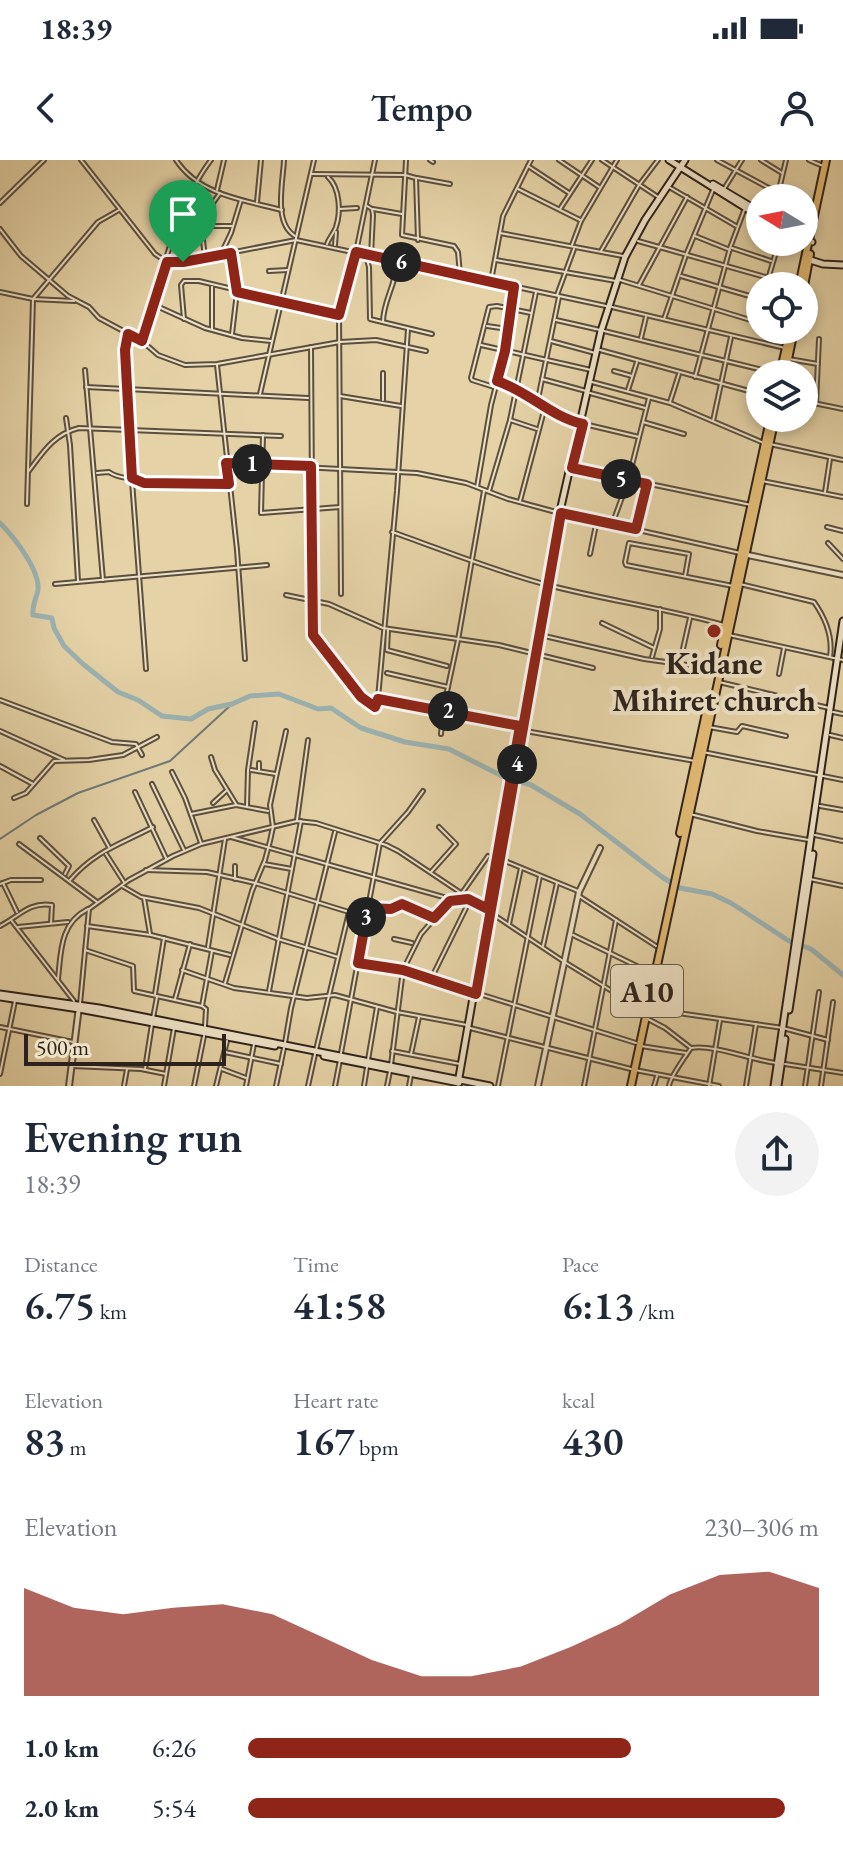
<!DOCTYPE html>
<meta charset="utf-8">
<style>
:root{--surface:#fff;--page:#f2f2f3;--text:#1f2937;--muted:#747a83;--accent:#8f2418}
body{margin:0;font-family:"EB Garamond",serif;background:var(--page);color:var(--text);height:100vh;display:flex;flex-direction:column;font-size:30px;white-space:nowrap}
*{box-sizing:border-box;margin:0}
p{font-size:26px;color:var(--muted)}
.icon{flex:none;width:44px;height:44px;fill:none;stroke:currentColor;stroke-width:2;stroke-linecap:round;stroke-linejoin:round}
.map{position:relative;height:926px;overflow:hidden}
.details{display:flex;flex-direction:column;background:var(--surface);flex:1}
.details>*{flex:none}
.needle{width:52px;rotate:280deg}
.buttons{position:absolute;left:746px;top:24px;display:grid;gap:16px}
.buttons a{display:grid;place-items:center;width:72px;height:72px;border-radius:50%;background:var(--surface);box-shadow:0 4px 12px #0003;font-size:40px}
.scale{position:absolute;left:24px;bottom:20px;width:202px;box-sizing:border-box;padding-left:8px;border:4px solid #2d231c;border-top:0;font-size:22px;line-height:28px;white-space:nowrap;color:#2d231c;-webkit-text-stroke:6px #eee2c6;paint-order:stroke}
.pin{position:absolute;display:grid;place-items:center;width:68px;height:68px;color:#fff;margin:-82px -34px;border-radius:50% 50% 50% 0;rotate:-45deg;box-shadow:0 0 8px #0007}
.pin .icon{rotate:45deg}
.km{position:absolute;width:40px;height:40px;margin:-20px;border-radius:50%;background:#222;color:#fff;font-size:22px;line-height:40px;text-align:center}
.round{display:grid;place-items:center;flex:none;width:84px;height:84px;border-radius:42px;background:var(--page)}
.headline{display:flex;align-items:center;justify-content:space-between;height:136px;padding:0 24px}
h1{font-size:44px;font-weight:600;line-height:60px}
.metrics{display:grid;grid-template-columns:repeat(3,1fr);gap:12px;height:136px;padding:8px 24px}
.metrics div{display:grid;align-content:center}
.metrics b{font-size:40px;font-weight:600}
.metrics small{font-size:22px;font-weight:400}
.metrics p{font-size:22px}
.chart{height:224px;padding:16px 24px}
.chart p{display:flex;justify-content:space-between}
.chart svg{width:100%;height:144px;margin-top:8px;fill:var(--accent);opacity:.7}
ul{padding:0 24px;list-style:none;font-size:26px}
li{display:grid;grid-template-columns:128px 96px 1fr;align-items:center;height:60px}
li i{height:20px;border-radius:10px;background:var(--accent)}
.status{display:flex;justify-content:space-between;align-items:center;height:56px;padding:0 40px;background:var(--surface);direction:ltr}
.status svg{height:22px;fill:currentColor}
header{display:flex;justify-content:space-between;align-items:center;height:104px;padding:0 24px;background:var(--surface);font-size:36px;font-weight:600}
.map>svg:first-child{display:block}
</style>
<div class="status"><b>18:39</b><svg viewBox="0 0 49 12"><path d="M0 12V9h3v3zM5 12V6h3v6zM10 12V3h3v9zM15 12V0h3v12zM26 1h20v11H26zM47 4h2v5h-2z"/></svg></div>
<header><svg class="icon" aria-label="back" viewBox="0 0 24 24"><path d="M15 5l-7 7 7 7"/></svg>Tempo<svg class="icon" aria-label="person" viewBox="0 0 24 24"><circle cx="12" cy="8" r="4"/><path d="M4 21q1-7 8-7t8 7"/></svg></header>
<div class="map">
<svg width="843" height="926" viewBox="0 0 843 926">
<rect width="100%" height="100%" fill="#e5d3a7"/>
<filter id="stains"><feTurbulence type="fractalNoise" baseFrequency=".0025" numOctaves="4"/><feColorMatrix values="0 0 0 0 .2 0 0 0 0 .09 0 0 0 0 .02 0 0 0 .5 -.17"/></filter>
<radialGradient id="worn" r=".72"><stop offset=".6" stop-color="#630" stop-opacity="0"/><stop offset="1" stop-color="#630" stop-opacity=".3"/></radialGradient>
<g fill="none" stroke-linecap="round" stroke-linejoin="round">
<polyline stroke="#707a77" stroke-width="2" points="0,679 36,655 78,633 170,601 232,544"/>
<path stroke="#9cb4b4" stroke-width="5" d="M0 363C14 377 40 410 38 430 36 439 32 446 33 455L52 458 54 468 64 486 83 504 118 532 138 540 162 556 191 559 208 549 232 544 250 536 279 534 318 549 331 548 361 568 405 582 449 589 504 617 531 625 580 654 662 717 680 728 712 734 731 743 789 781 811 789 843 815"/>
<defs>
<g id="minor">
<polyline points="81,0 155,94 167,102 183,102 296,80 606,146"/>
<path d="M176 0C199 35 243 40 282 50"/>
<path d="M284 0C283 22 273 63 295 76"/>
<polyline points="406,0 402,75 454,86 458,92 460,114"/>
<polyline points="430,0 433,2"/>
<polyline points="559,0 599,27"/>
<polyline points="602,0 658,37"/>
<polyline points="717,0 778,33"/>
<polyline points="761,0 782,13"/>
<polyline points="809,0 823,6"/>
<polyline points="528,6 569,33"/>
<polyline points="312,14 405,15 416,18 418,80"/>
<polyline points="417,18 450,24"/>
<polyline points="669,27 736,66"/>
<polyline points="518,29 580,60"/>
<polyline points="724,29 742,0"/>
<polyline points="217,30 224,0"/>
<polyline points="777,38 786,0"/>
<polyline points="257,42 261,0"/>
<polyline points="0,43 44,0"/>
<polyline points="367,46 372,49 373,55 371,96"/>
<polyline points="339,49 357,48"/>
<polyline points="373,49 402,54"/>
<polyline points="560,49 592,0"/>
<polyline points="202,66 232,66"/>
<polyline points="0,69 21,96 68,136 89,147 99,158 142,181 158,195 185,205 217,204 340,182 376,180 426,191"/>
<polyline points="500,73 623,96"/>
<polyline points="695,76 730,90"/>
<polyline points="638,81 797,126"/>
<path d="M327 84C329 78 334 73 336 67 341 52 340 28 328 17"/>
<polyline points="335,85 336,72"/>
<polyline points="572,85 581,61 617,0"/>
<polyline points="732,88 771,101"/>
<polyline points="601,91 639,25 658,0"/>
<polyline points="231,93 237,132 232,174"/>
<polyline points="221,94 231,73 241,40"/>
<polyline points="366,96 369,107 370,159 432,174"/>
<polyline points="205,97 200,56 201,51 213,43 220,33"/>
<polyline points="496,100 616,121"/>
<polyline points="269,111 288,110"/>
<polyline points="681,116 760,139"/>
<polyline points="620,120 760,163"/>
<polyline points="491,121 503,56 531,0"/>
<polyline points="639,125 687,37"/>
<polyline points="766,126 779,82"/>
<polyline points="212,127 212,169"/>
<polyline points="0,132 33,139 74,141"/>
<polyline points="557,135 574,89"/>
<polyline points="612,147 785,188"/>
<polyline points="161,148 205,168 242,178 271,181"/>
<polyline points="184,159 181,125 184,121 199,121 338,154"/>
<polyline points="664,159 686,95 713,30"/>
<polyline points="556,160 600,170"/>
<polyline points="756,161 760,148"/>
<path d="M383 162C383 140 397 124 396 103"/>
<polyline points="487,166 508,169"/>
<polyline points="604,171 779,214"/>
<polyline points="128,175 125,190 125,227 146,509"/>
<polyline points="641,178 646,157"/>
<path d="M142 180C160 123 175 47 211 0"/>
<polyline points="551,181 595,193"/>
<polyline points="481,185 591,210"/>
<polyline points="311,187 313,475 361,537 375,547 378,539 519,566"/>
<polyline points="600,190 760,234"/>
<polyline points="789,199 818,204"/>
<polyline points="217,205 237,390 245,499"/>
<polyline points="85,210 103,420"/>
<polyline points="614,211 632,216"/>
<polyline points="695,217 730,88 745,48"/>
<polyline points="542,219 586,231"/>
<polyline points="498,221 517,228 563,259 639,277"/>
<polyline points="592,222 670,243 764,283"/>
<polyline points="86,227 308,238"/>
<polyline points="494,227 472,220 471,218 489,147 497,146 531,153"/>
<polyline points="628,230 637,202"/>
<polyline points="590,233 645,248"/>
<polyline points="260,234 314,0"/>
<polyline points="340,236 401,246"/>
<polyline points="538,239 559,137"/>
<polyline points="383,240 383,213"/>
<polyline points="804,241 843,249"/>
<polyline points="670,242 679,214"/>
<polyline points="816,243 819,179"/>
<polyline points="66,258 70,285 78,421"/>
<polyline points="510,260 537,269"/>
<polyline points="713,261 731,177"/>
<polyline points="643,262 684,274"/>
<polyline points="263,275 261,353 340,347"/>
<polyline points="770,284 843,300"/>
<polyline points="226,303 417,313 466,323 508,339 556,352"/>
<polyline points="573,308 751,345"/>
<path d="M28 312C43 292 54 274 79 268L281 276"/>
<path d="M97 313 109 312C119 320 133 316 144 323L228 324"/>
<polyline points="762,321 843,337"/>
<polyline points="477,327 491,245 505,191 513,129"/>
<polyline points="489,331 510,260 536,132"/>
<polyline points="825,332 830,299"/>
<polyline points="520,341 545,247"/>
<polyline points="27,344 33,139 98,62 119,50"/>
<polyline points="563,353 740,393"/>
<polyline points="613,362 628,321 649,238"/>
<polyline points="637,367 647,324"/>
<polyline points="827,367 843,371"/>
<path d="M392 372C443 390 492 410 544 424 604 440 665 448 724 465"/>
<polyline points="828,383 843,399"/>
<polyline points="590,394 597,360"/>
<polyline points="685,416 689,394 629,383 625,402 626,405 733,426"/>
<polyline points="55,424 267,405"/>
<path d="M740 424 814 442C826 459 833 477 830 497"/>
<polyline points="341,434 339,155 356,92 375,0"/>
<polyline points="286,435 329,444 383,468 499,485 593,508"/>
<polyline points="602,463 654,488"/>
<polyline points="388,470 387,490 447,506"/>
<polyline points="540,475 644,499 716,509"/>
<polyline points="729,475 843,500"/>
<polyline points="652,497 660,469 660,449"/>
<polyline points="680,502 690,458"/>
<polyline points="387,513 448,527"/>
<polyline points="779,514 784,488"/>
<polyline points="719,522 829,548"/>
<polyline points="378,538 397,331 408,169"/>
<polyline points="0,540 112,582 136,584 142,595"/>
<polyline points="833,552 843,554"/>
<polyline points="709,567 737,572 742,566 786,576"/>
<polyline points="520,570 695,601"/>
<polyline points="0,571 64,600"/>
<polyline points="441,574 443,550 458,480 484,331"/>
<polyline points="830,575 843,578"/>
<polyline points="703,592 843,620"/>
<polyline points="211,597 215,610 236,644"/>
<polyline points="0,606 33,624"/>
<polyline points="251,610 276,614"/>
<polyline points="259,610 259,603"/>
<polyline points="172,612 185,638 201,683"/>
<polyline points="152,624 184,690"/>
<polyline points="135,632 166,698"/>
<polyline points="14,638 26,633 54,601 89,600 123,595 157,577"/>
<polyline points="213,643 226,631"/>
<polyline points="247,646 248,610 255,563"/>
<polyline points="820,646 843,650"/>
<polyline points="191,654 236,645 268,651"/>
<polyline points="690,654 757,671 809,680"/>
<polyline points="94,660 109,687"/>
<polyline points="297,660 308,580"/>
<polyline points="815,675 843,681"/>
<polyline points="231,677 454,740"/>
<polyline points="40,678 69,706 65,714"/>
<polyline points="19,684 97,742"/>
<polyline points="106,694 124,722"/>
<polyline points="500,699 578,731"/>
<polyline points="264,704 292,709"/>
<polyline points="146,710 207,712 255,723 365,757"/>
<polyline points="431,712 456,684 439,667"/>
<polyline points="235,719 235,706"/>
<polyline points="810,719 843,726"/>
<path d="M70 720C95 691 121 684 153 667"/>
<polyline points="3,723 17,752"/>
<polyline points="0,724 11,720 41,720"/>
<polyline points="122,726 141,737 199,748 278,779 338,797"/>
<polyline points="462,733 488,696"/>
<polyline points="579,736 656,786"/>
<polyline points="144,738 150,774"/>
<polyline points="369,748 391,749 402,744 434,758"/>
<polyline points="11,760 74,841"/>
<polyline points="509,764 521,708"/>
<path d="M0 766C18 757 30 741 52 745L51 763"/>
<polyline points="87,766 151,775 230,795"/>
<polyline points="18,767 68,762"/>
<polyline points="573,775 651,813"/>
<polyline points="394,779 412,783"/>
<polyline points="543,786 557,723"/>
<polyline points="208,787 225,679"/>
<polyline points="85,790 133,806 134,831 202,846"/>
<polyline points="359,803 403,810 636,883"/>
<polyline points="182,810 234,828 307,838 335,835 397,852 467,865"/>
<path d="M58 819C61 791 60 763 88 749"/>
<polyline points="431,819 470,740"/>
<polyline points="225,823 252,731 265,700 270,681 273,667 270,645 286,571"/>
<polyline points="269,831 301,661"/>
<polyline points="155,834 164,778"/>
<polyline points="175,839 190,784"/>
<polyline points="80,844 89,749 129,720 173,696 201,684 297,661 316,663 386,685 398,691 563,801 633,844 643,848 783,868 828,880"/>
<polyline points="153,858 157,837"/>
<polyline points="646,858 665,868 691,888"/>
<polyline points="205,866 206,849 202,846 212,791"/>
<polyline points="0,867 73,882"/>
<polyline points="470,868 631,909"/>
<polyline points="285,883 291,848 335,672"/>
<polyline points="641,886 686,893"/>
<polyline points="316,890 349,752"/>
<polyline points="392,891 460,904"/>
<polyline points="225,892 281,904"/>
<polyline points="341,893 380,683 408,652 423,631"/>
<polyline points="411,894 419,857"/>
<polyline points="368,900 377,847"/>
<polyline points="785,904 843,913"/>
<polyline points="391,905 403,810 421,774 450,741 468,739"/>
<polyline points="72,906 141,909 166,914"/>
<polyline points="145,909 152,864"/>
<polyline points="222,909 246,918"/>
<polyline points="635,910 719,926"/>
<polyline points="0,914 15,841"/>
<polyline points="124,926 127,909"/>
<polyline points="164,926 174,868"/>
<polyline points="194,926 204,876"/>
<polyline points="216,926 227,881"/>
<polyline points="246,926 254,884"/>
<polyline points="276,926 284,888"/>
<polyline points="308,926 315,894"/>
<polyline points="335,926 340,900"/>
<polyline points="364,926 367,907"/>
<polyline points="387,926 390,911"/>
<polyline points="409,926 411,915"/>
<polyline points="498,926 540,716"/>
<polyline points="584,926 616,760"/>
<polyline points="654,926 657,916"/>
<path d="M669 926C670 917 685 897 691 888 713 884 752 900 776 903"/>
<polyline points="709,926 720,860"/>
<polyline points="746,926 756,864"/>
<polyline points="805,926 819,832"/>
<polyline points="821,926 833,842"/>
</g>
<g id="tertiary">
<polyline points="743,394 843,415"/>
<polyline points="69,926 79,847"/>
<polyline points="538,926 579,732 600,688"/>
</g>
<g id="secondary">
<polyline points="669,0 760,57"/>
<polyline points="713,24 760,52"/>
<polyline points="804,79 812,82"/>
<polyline points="807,99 823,104 843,105"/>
<polyline points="509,650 519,589"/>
<polyline points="0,834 99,848 490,926"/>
<polyline points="0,837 79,849 275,886"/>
<polyline points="789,850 813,694"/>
<polyline points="324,896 459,923"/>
<polyline points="458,923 553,382 601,171 625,97 645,60 685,0"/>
<polyline points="774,926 843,461"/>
<polyline points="778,926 785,879"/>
</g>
<g id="trunk">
<polyline points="799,126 826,0"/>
<polyline points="804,126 810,94"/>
<polyline points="780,214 790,170"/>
<polyline points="785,214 793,175"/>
<polyline points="721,485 768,269"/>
<polyline points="680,673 709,539"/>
<polyline points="631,926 775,258"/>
</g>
</defs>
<use href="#minor" stroke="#5b4f3f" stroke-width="6"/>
<use href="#tertiary" stroke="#5b4f3f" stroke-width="8"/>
<use href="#secondary" stroke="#2d231c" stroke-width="9"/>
<use href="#trunk" stroke="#2d231c" stroke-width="10"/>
<use href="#minor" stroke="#eee2c6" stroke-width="2"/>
<use href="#tertiary" stroke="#eee2c6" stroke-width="4"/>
<use href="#secondary" stroke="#eee2c6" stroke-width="5"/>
<use href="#trunk" stroke="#e2ba74" stroke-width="6"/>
</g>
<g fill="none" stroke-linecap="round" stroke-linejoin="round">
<defs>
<path id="route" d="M356 92 514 127 505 191 497 221C528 231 551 257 583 264L572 308 647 324 636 369 561 353 476 834 403 810 358 803 368 748 391 749 402 744 434 758 450 741 468 739 488 749 520 566 378 539 375 547 361 537 313 475 311 306 226 303 229 324 144 323 132 318 125 190 128 174 142 181 167 102H183L231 93 237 132 339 155Z"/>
</defs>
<use href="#route" stroke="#fff" stroke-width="16"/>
<use href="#route" stroke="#8f2418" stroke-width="10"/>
</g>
<circle fill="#8f2418" stroke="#eee2c6" stroke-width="3" cx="714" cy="471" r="8"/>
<g text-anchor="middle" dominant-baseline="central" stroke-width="8" stroke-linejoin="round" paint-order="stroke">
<rect fill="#eee2c6" stroke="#675c4f" stroke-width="2" x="611" y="805" width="72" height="52" rx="6"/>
<g font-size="30" font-weight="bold" fill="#2d231c">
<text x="647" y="831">A10</text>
</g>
<g font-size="32" font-weight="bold" fill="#2d231c" stroke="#eee2c6">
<text x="714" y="503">Kidane<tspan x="714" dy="37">Mihiret church</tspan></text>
</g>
</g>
<rect width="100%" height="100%" filter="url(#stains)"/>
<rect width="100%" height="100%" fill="url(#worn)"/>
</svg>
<div class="buttons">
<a><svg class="needle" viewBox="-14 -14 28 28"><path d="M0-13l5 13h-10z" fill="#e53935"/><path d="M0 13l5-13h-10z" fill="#747a83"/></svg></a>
<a><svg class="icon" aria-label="locate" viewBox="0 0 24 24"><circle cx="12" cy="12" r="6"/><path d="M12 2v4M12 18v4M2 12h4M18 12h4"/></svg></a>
<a><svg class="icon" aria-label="layers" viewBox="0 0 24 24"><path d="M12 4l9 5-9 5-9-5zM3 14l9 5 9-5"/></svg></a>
</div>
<div class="scale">500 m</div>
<div class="pin" style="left:183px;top:102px;background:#1e9e55"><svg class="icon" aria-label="arrive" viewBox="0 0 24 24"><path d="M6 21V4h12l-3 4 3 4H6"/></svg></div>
<b class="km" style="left:252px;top:304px">1</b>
<b class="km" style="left:448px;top:551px">2</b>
<b class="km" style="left:366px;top:757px">3</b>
<b class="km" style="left:517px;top:604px">4</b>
<b class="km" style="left:621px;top:319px">5</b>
<b class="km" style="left:401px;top:102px">6</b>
</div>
<section class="details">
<div class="headline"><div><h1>Evening run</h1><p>18:39</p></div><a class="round"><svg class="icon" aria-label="share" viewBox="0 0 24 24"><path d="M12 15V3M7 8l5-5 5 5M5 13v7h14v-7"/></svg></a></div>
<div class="metrics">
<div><p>Distance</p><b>6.75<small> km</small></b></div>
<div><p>Time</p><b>41:58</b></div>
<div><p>Pace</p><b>6:13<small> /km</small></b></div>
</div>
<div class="metrics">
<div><p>Elevation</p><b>83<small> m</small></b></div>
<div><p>Heart rate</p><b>167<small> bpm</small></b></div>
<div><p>kcal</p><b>430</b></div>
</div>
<div class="chart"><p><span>Elevation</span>230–306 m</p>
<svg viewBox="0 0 160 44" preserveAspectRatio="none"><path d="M0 44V11L10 17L20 19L30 17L40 16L50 19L60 26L70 33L80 38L90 38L100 35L110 29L120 22L130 13L140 7L150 6L160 11V44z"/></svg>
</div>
<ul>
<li><b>1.0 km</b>6:26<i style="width:67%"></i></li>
<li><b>2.0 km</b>5:54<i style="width:94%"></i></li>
</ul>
</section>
